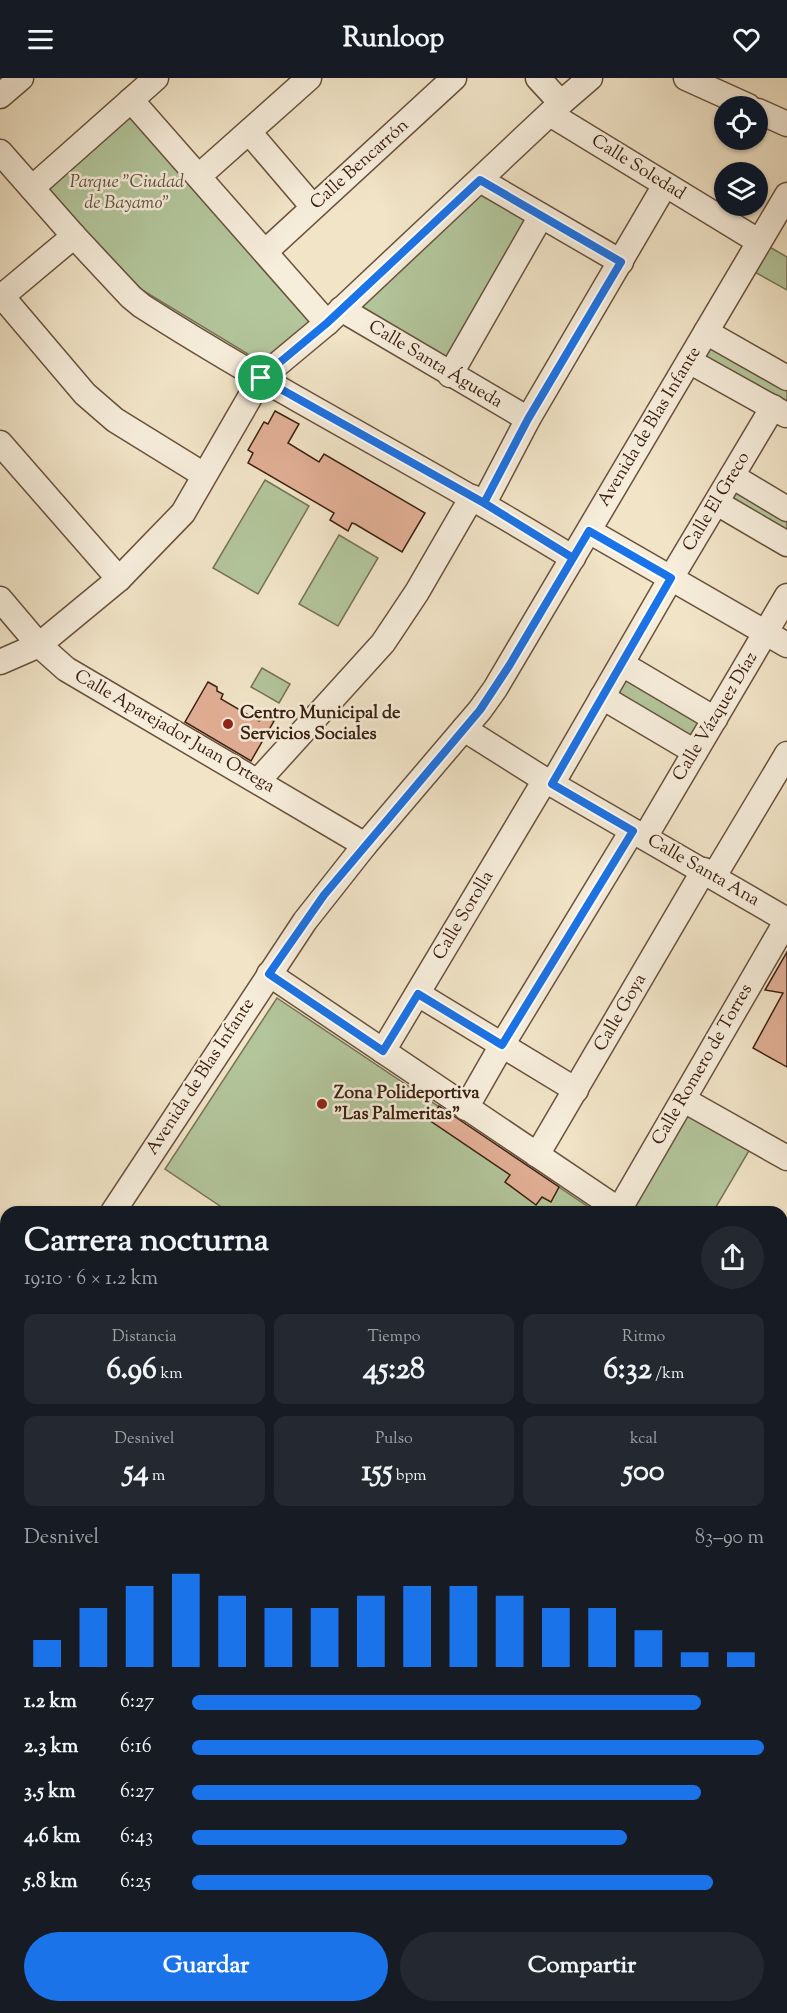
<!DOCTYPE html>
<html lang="es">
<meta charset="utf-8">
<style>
:root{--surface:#171b24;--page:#242831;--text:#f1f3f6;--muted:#9ea1a6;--accent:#1a73e8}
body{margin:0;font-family:"Sorts Mill Goudy",serif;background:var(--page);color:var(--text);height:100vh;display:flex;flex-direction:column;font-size:22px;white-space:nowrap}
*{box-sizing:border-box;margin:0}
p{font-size:20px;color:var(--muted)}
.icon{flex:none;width:33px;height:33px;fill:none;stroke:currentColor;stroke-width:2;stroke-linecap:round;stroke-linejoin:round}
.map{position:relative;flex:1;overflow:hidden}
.side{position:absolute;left:0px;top:1128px;width:788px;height:807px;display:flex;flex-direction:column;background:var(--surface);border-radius:18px 18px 0 0;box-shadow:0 2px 4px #0004}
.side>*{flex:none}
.fabs{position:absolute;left:714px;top:18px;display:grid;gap:12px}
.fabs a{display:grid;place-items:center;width:54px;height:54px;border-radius:50%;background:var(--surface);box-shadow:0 2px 4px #0004;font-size:30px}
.pin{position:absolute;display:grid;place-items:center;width:51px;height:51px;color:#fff;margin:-26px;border:3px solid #fff;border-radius:50%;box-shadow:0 2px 6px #0007}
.round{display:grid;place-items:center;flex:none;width:63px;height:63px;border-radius:32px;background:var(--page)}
.headline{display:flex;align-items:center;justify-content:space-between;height:102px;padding:0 24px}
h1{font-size:33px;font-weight:700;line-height:45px}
.stats{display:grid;grid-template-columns:repeat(3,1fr);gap:9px;height:102px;padding:6px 24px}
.stats div{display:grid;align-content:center;border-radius:12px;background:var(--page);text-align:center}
.stats b{font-size:30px;font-weight:700}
.stats small{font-size:16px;font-weight:400}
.stats p{font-size:16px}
.chart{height:168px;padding:12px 24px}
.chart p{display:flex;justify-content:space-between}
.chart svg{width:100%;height:108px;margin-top:6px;stroke:var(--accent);stroke-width:6}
.primary-button{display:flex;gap:12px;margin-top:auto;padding:12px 24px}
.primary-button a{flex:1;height:69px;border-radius:36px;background:var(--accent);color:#fff;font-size:24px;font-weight:700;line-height:69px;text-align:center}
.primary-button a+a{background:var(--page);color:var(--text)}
ul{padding:0 24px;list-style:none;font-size:20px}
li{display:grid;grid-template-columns:96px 72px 1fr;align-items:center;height:45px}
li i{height:15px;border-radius:8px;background:var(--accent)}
header{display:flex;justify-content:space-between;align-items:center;height:78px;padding:0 24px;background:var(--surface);font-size:27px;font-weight:700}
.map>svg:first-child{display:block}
</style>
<header><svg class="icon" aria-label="menu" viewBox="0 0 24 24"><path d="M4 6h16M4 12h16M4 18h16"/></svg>Runloop<svg class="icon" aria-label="heart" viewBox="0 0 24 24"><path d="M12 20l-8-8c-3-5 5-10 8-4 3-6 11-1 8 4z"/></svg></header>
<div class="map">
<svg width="787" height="1935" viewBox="0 0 787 1935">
<rect width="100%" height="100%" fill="#f1e4c7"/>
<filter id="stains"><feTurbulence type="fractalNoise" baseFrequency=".00333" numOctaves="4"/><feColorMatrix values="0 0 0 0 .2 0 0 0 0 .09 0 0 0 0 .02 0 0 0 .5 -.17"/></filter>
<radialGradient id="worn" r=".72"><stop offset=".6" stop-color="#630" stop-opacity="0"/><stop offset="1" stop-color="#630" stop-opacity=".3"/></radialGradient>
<g fill="#b3c59b" stroke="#787356" stroke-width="1.5">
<polygon points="132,36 316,242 277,277 256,281 142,212 46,111"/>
<polygon points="480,110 531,142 442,288 355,225"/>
<polygon points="766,167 787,179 787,212 751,192"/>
<polygon points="709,260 787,304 787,329 696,282"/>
<polygon points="265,402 309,428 258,516 213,490"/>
<polygon points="733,403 787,435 787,462 721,424"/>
<polygon points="339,457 378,480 338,548 299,526"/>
<polygon points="262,590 290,606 279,625 251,609"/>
<polygon points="624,592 706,640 691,665 609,617"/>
<polygon points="277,920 596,1134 229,1134 165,1091"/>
<polygon points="687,1034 750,1071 713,1134 642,1134 631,1126"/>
<polygon points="6,1322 6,1419 0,1428 0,1330"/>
</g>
<g fill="#e2af96" stroke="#3c2110" stroke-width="1.5">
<polygon points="275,333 299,346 288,365 319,384 324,376 425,435 402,474 355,446 352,445 348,453 330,442 334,435 248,385 253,375 248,372 264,344 268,346"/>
<polygon points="208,604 217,609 217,613 223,616 221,621 259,643 263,637 274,643 251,683 185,644"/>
<polygon points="787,874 787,989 753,970 783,915 765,912"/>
<polygon points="439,1028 559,1109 551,1124 542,1119 536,1127 505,1104 510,1097 429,1042"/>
</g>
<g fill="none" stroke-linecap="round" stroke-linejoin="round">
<defs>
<g id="minor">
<polyline points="538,0 561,25"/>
<polyline points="686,0 748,28"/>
<polyline points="0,18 21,0"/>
<polyline points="131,22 327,245"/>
<polyline points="758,33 787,46"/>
<polyline points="550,36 758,163"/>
<polyline points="249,54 313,129"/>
<path d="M0 74 74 158 131 219 142 228C282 318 431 392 573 480"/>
<polyline points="199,98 309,0"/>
<polyline points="480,102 621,184"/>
<polyline points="32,110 156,0"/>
<polyline points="265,174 454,0"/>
<polyline points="0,216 85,316 115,342 204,397"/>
<polyline points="0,220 74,158"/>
<polyline points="341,231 528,341"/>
<polyline points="706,254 787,300"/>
<polyline points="689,283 786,337"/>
<polyline points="450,297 541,138"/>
<polyline points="0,365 119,501"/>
<polyline points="732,398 787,431"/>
<polyline points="484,425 528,341 665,107"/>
<polyline points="717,425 787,466"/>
<polyline points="589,453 787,567"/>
<polyline points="0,521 39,567 66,591 365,767"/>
<polyline points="0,584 39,567 119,501 183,435 261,300 327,245 561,25 590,0"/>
<polyline points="622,586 715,641"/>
<polyline points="602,619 695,674"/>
<polyline points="464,651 545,702 787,842"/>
<polyline points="258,703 383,565 417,514 472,419"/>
<polyline points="552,706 671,500 773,329"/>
<polyline points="645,759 787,518"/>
<polyline points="714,798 787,676"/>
<polyline points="269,896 622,1134"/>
<polyline points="418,916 576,1012"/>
<polyline points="383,973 545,702"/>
<polyline points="684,1022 787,1080"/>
<polyline points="466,1030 502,967 632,753"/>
<polyline points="537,1077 704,792"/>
<polyline points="619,1132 787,842"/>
<polyline points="113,1134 305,843 365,767 480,632 495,611 787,117"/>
<polyline points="782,1242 787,1246"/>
<polyline points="0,1302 6,1294"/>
<polyline points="0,1462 6,1453"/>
<polyline points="0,1496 6,1500"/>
<polyline points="782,1504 787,1505"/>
<polyline points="782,1666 787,1666"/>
<polyline points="0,1780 6,1783"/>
<polyline points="782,1831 787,1832"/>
<polyline points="0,1868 6,1871"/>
<polyline points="137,1929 152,1935"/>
<polyline points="379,1929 401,1935"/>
<polyline points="235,1935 237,1929"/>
<polyline points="303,1935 304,1929"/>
</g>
</defs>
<use href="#minor" stroke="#69523e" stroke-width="27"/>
<use href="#minor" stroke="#f6eddb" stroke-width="24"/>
</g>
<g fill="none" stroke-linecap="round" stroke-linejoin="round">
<defs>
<polyline id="route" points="261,300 484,425 573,480 509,588 480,632 324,817 269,896 383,973 418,916 502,967 633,753 552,706 671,500 589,453 573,480 484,425 528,341 621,184 480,102 327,245 261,300"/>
</defs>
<use href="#route" stroke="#fff" stroke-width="12"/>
<use href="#route" stroke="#1a73e8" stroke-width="8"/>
</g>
<g fill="#8f2418" stroke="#f6eddb" stroke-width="2">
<circle cx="228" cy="646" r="6"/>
<circle cx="322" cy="1026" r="6"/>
</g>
<g text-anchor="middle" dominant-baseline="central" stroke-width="5" stroke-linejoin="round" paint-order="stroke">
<g font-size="18" fill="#3c2110" stroke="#f6eddb">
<text transform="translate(360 87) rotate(-42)">Calle Bencarrón</text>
<text transform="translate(638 90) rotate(32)">Calle Soledad</text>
<text transform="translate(435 287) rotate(31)">Calle Santa Águeda</text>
<text transform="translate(650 349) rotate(-59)">Avenida de Blas Infante</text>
<text transform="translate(717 424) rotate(-59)">Calle El Greco</text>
<text transform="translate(716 639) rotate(-59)">Calle Vázquez Díaz</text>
<text transform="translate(174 654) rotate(30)">Calle Aparejador Juan Ortega</text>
<text transform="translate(703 793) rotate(30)">Calle Santa Ana</text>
<text transform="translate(464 838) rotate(-59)">Calle Sorolla</text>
<text transform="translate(621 935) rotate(-60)">Calle Goya</text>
<text transform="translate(703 987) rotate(-60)">Calle Romero de Torres</text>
<text transform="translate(201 999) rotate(-57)">Avenida de Blas Infante</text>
</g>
<g font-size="18" font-style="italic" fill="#60523a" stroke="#f6eddb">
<text x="127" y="105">Parque "Ciudad<tspan x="127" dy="21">de Bayamo"</tspan></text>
</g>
<g font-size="18" font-weight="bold" fill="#3c2110" stroke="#f6eddb" text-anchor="start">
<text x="240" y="636">Centro Municipal de<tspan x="240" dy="21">Servicios Sociales</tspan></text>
<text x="334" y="1016">Zona Polideportiva<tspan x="334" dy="21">"Las Palmeritas"</tspan></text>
</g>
</g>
<rect width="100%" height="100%" filter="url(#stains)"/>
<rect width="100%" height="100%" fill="url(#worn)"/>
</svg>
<div class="fabs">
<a><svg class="icon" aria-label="locate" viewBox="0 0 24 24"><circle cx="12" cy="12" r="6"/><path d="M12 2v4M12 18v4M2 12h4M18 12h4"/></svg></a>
<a><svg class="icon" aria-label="layers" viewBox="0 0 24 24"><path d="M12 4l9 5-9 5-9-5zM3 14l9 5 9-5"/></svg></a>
</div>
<div class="pin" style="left:261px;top:300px;background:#1e9e55"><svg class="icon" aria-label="arrive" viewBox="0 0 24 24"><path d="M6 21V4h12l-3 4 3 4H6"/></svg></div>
<section class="side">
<div class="headline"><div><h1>Carrera nocturna</h1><p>19:10 · 6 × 1.2 km</p></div><a class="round"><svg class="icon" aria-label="share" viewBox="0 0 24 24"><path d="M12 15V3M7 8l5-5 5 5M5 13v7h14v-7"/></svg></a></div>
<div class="stats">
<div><p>Distancia</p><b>6.96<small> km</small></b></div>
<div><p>Tiempo</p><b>45:28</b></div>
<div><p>Ritmo</p><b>6:32<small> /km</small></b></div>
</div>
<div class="stats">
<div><p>Desnivel</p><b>54<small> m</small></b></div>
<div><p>Pulso</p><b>155<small> bpm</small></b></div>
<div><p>kcal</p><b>500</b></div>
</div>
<div class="chart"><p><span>Desnivel</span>83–90 m</p>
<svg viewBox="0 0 160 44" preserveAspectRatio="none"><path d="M5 44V33M15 44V20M25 44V11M35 44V6M45 44V15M55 44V20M65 44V20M75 44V15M85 44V11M95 44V11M105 44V15M115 44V20M125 44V20M135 44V29M145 44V38M155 44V38"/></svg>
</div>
<ul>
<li><b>1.2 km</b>6:27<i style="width:89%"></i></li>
<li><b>2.3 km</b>6:16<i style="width:100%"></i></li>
<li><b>3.5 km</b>6:27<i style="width:89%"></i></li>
<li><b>4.6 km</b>6:43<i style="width:76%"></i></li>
<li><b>5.8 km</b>6:25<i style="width:91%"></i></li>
</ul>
<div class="primary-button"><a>Guardar</a><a>Compartir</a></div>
</section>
</div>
